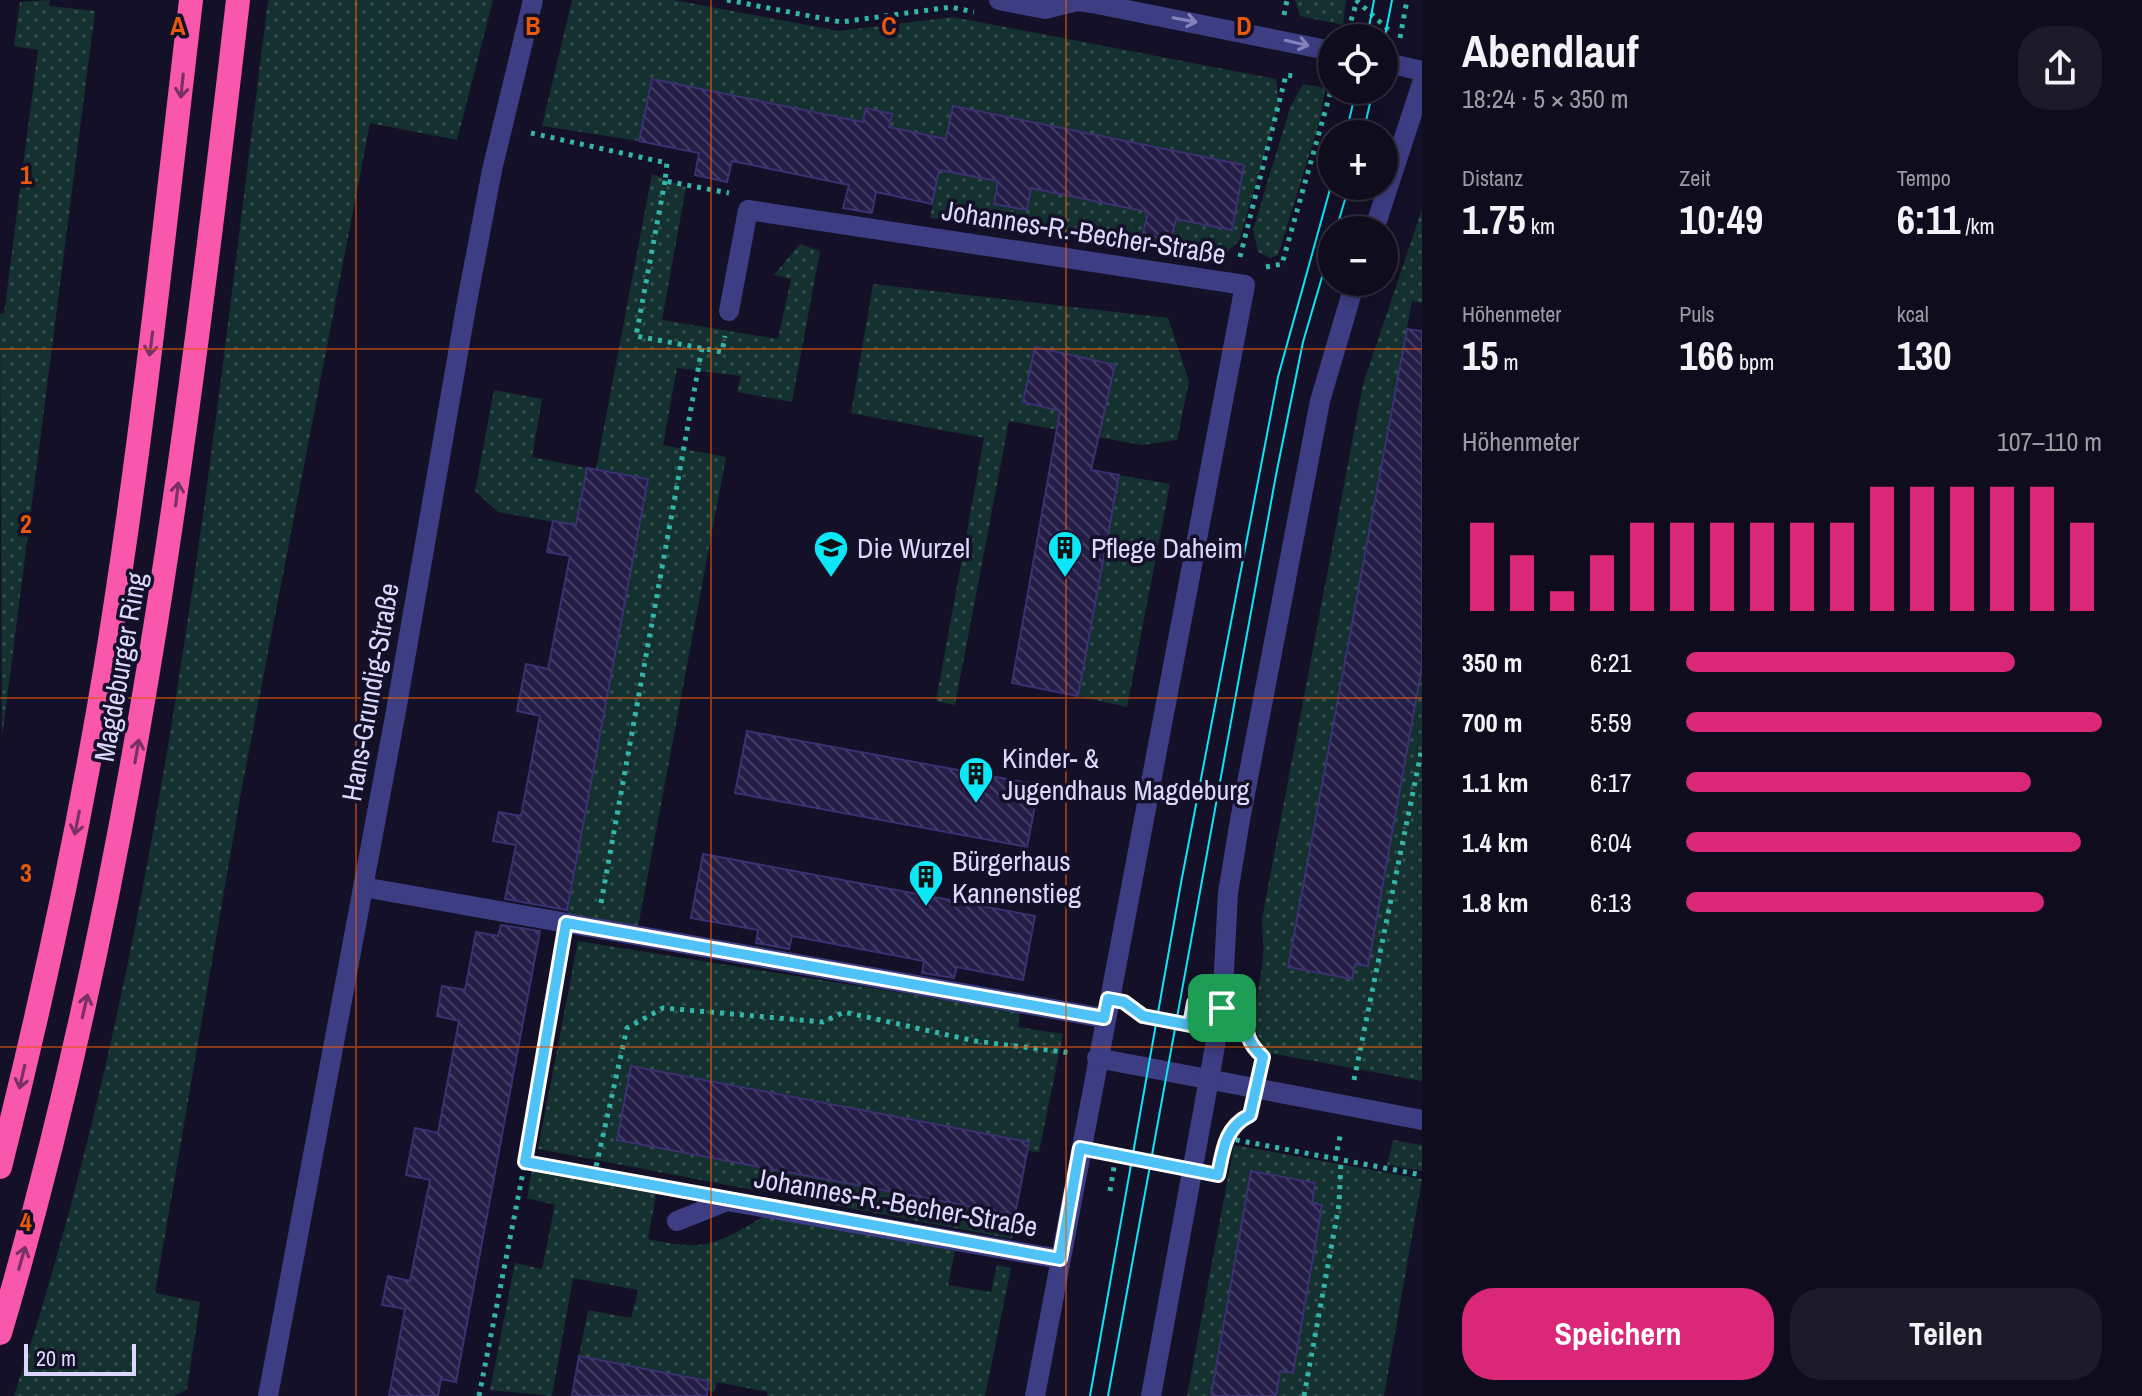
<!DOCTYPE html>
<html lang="de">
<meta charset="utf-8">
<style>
:root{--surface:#0f0c1d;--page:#1d1a2a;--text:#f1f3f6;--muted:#9b9ba4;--line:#2f2c3b;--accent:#db2777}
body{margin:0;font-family:"Archivo Narrow",sans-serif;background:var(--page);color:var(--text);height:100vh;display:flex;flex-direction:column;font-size:30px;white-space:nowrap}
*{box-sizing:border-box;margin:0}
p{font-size:26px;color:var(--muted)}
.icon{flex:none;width:44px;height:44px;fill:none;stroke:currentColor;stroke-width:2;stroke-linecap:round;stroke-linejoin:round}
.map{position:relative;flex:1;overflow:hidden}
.side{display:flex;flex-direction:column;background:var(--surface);width:720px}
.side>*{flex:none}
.controls{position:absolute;left:1318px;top:24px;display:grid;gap:16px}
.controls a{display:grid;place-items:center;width:80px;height:80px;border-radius:50%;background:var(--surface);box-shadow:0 4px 20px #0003,0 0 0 2px var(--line);font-size:40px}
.scale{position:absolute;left:24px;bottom:20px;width:112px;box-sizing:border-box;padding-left:8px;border:4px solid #dbd8fe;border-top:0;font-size:22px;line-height:28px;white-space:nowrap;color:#dbd8fe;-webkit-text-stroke:6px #141027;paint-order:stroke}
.pin{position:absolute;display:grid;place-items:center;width:68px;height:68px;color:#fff;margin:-34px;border-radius:16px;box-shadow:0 4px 12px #0006}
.round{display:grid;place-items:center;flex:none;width:84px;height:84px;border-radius:32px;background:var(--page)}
.summary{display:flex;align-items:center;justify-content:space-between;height:136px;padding:0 40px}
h1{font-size:44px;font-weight:700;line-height:60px}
.metrics{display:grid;grid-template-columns:repeat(3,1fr);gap:12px;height:136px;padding:8px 40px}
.metrics div{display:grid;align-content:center}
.metrics b{font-size:40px;font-weight:700}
.metrics small{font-size:22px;font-weight:400}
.metrics p{font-size:22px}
.chart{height:224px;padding:16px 40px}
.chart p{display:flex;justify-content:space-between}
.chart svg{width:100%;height:144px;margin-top:8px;stroke:var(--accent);stroke-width:6}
.cta{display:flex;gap:16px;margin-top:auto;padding:16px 40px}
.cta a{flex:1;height:92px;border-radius:32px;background:var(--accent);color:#fff;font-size:32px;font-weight:700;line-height:92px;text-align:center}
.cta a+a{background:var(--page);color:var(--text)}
ul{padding:0 40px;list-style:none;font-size:26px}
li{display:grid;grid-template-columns:128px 96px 1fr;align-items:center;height:60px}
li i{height:20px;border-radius:10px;background:var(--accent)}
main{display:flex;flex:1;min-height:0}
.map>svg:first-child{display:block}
</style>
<main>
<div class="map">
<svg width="1422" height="1396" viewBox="0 0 1422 1396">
<defs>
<pattern id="grass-dots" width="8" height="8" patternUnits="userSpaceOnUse" patternTransform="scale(2)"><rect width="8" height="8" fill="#14312f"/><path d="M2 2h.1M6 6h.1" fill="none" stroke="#364e4e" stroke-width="1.8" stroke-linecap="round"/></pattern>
<pattern id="building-back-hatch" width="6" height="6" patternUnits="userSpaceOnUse" patternTransform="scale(2)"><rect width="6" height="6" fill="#241d47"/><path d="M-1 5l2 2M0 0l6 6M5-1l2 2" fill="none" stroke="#433d63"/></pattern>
</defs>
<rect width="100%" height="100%" fill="#141027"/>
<g fill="url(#grass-dots)">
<polygon points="50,0 49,6 95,11 2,737 0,314 4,314 38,50 14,46 20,2"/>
<path d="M268 0H493L457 140 370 123 242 787 155 1293 200 1302 187 1389 174 1396H14C163 945 209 469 268 0Z"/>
<polygon points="572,0 674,0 839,31 953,17 1276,79 1279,105 1239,241 1227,252 930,218 939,170 998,181 994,204 1031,188 1148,212 1143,234 1170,240 1175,219 1232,229 1244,165 953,106 946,139 652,79 639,141 542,126"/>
<polygon points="1295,0 1346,0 1343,25 1300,16"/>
<polygon points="1303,84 1325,88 1320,120 1278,255 1271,258 1258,252 1253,230 1290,108"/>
<polygon points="652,174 686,187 662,320 778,339 791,279 774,275 800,244 820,251 792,402 737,392 741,376 677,368 663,445 726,457 638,927 567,915 648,480 596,469"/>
<path d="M1422 209V303L1412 301 1288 967 1351 979 1355 964 1368 966 1422 667V1081L1270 1053C1242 1027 1261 990 1263 957 1264 944 1262 931 1262 919L1363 384Z"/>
<polygon points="873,284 1168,318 1189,381 1177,440 1142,445 1009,421 955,705 936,701 984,438 851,413"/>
<polygon points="494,390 542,399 532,457 587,468 576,526 498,512 475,491"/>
<polygon points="1119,475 1170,484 1127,707 1078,696"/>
<polygon points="578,941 1020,1012 1018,1027 1063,1034 1039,1152 1027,1151 1029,1142 898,1116 895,1126 885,1114 632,1066 618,1140 1015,1215 1012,1239 538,1149"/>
<polygon points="1393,1140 1422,1145 1422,1171 1387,1165"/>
<polygon points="1234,1145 1422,1179 1384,1396 1276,1396 1280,1371 1293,1373 1322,1205 1312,1203 1315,1183 1251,1171 1211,1396 1187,1396"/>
<path d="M532 1170 656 1194 648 1239C706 1252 715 1245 766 1215L955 1251 948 1285 991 1292 997 1265 1011 1268 985 1396H767L768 1392 717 1382 714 1392 699 1389 701 1379 579 1356 588 1310 631 1318 638 1290 573 1278 552 1396 490 1390 515 1263 542 1269 555 1205 527 1198Z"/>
</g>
<g fill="url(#building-back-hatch)" stroke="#3b3072" stroke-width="2">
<polygon points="652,79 863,122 866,108 892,114 889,127 946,139 953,106 1244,165 1232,230 1176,219 1171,240 1143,234 1148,212 1031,188 1027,210 994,204 998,181 939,170 932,204 876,192 872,213 843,208 849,185 732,161 727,182 695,175 699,153 639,141"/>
<polygon points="1407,329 1422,331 1422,667 1368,966 1355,964 1352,979 1288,967"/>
<polygon points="1035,347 1115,365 1091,470 1119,475 1078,696 1012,683 1060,411 1023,402"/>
<polygon points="587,468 648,479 567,910 505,899 516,845 493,841 499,812 521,816 540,716 517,711 526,664 548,669 570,556 547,552 553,521 576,525"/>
<polygon points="747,731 1039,785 1027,847 735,793"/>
<polygon points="703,854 1035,916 1023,980 957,967 954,978 922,973 924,961 792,936 789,949 756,943 758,930 691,918"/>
<polygon points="501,925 540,931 456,1382 441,1379 438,1396 389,1396 405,1309 382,1305 388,1276 410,1281 430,1180 406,1175 415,1128 438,1133 459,1021 437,1016 442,986 465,990 476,932 498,936"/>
<polygon points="631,1066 1029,1142 1015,1215 617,1140"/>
<polygon points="1251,1171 1315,1183 1312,1203 1322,1205 1300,1333 1293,1373 1280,1371 1276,1396 1211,1396"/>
<polygon points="579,1356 708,1381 707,1396 572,1396"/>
</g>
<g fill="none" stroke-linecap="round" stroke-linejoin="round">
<g stroke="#34b5a9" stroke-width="5" stroke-dasharray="4 6" stroke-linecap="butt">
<polyline points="727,0 841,22 951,7 974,12"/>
<polyline points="1356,0 1392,33"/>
<polyline points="1284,15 1287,0"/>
<polyline points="1348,30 1357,1"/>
<polyline points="1400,38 1407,0"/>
<polyline points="531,133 667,163 665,181 729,193"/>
<polyline points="665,181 636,336 722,352 725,336"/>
<polyline points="1240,257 1286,75 1293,76"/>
<polyline points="1266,267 1282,264 1332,87"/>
<polyline points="1386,282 1397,250"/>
<polyline points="601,903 702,348"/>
<polyline points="1137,1011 1143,1016 1191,1022"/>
<polyline points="1248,1036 1262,1061"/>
<polyline points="1354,1080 1422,748"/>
<polyline points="1229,1133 1248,1116"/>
<polyline points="1226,1138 1422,1175"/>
<polyline points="1109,1153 1166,1165"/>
<polyline points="1335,1160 1341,1132"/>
<polyline points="525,1162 674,1190"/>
<polyline points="594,1176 627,1028 663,1008 823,1022 844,1012 975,1041 1071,1053"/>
<polyline points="1110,1191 1116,1155"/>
<polyline points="479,1396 525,1162 561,951"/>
<polyline points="1304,1396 1339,1205 1341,1160"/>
</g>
<g stroke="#3d3d84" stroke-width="20">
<polyline points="999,0 1045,9 1077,1 1092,3 1332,51"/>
<polyline points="1384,62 1422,71"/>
<polyline points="1374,230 1422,83"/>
<polyline points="729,311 748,210 1245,285 1035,1396"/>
<polyline points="363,887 1104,1018"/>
<polyline points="1097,1058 1422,1120"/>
<polyline points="677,1221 727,1201 1060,1259"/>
<polyline points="268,1396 396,711 466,307 492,170 533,0"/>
<polyline points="1151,1396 1222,1008 1228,893 1240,820 1320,401 1355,282"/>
</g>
<g stroke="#f957ab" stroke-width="24">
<path d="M0 1167C42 1001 78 834 106 665 142 444 165 222 191 0"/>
<path d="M0 1333C129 898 186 450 238 0"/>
</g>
<g stroke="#0be7f6" stroke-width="2">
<polyline points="1367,38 1374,0"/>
<polyline points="1384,41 1392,0"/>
<polyline points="1346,134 1356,90"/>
<polyline points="1363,134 1373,90"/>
<polyline points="1336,230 1349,186"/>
<polyline points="1090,1396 1181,883 1278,377 1332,182"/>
<polyline points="1108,1396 1276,475 1303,342 1332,243"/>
</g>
</g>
<defs><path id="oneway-shaft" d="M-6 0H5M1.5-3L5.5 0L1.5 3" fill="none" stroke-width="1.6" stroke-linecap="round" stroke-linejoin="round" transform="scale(2)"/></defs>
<g stroke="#8483bb">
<use href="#oneway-shaft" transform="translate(1185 20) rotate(11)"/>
<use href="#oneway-shaft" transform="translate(1297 43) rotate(13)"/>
</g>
<g stroke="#7b3062">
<use href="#oneway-shaft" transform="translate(182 86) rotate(96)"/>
<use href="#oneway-shaft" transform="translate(151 344) rotate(98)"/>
<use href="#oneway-shaft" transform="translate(177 494) rotate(-83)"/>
<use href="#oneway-shaft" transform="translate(137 751) rotate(-80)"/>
<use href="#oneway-shaft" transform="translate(77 823) rotate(101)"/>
<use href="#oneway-shaft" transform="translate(85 1006) rotate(-77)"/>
<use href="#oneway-shaft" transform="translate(22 1077) rotate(103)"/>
<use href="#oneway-shaft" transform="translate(22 1258) rotate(-74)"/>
</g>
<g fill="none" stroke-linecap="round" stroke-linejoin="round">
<defs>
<path id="route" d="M566 923 1104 1018 1108 999 1124 1002 1143 1016 1190 1025 1194 1003 1247 1013C1244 1033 1249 1044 1263 1057L1250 1115C1225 1127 1223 1150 1218 1175L1080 1148 1060 1259 525 1162Z"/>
</defs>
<use href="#route" stroke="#fff" stroke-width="16"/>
<use href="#route" stroke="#4fc3f7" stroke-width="10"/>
</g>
<path fill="none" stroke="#e8590c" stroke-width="2" stroke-opacity="0.55" d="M356 0V1396M711 0V1396M1066 0V1396M0 349H1422M0 698H1422M0 1047H1422"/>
<defs>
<symbol id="school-pin" viewBox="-11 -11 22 30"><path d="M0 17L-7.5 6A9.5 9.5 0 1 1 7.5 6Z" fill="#0be7f6" stroke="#141027"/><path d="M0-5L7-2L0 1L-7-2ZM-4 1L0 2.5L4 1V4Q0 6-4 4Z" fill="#111"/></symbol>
<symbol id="building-pin" viewBox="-11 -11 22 30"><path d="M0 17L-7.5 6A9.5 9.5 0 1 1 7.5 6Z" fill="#0be7f6" stroke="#141027"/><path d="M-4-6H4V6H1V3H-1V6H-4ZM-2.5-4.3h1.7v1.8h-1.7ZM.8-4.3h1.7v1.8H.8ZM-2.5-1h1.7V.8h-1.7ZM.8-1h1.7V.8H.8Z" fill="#111"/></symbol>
</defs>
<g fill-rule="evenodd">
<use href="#school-pin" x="811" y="528" width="40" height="54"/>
<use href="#building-pin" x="1045" y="528" width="40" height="54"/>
<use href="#building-pin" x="956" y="754" width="40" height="54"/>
<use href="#building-pin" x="906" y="857" width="40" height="54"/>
</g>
<g text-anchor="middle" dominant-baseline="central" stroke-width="7" stroke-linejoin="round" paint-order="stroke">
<g font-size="28" fill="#dbd8fe" stroke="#141027">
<text transform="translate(1084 232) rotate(9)">Johannes-R.-Becher-Straße</text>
<text transform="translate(120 667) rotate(-80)">Magdeburger Ring</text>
<text transform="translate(370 692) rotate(-80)">Hans-Grundig-Straße</text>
<text transform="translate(896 1202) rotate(10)">Johannes-R.-Becher-Straße</text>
</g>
<g font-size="28" fill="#dbd8fe" stroke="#141027" text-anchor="start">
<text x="857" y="548">Die Wurzel</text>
<text x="1091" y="548">Pflege Daheim</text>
<text x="1002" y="758">Kinder- &amp;<tspan x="1002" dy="32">Jugendhaus Magdeburg</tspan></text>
<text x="952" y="861">Bürgerhaus<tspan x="952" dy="32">Kannenstieg</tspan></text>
</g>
</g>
<g font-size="26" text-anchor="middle" font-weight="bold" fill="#e8590c" stroke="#141027" stroke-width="7" stroke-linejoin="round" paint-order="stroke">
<text x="178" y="35">A</text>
<text x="533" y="35">B</text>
<text x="889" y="35">C</text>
<text x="1244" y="35">D</text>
<text x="26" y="184">1</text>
<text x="26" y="533">2</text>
<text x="26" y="882">3</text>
<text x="26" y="1231">4</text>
</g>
</svg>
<div class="controls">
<a><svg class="icon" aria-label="locate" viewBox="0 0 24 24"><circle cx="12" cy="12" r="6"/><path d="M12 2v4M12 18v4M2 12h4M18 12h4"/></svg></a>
<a>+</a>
<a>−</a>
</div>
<div class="scale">20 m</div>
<div class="pin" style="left:1222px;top:1008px;background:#1e9e55"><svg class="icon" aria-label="arrive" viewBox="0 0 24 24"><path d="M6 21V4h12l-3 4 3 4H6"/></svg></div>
</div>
<section class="side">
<div class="summary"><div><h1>Abendlauf</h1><p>18:24 · 5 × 350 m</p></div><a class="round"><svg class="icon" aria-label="share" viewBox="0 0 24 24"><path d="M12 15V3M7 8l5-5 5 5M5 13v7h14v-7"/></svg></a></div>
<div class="metrics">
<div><p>Distanz</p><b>1.75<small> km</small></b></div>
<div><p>Zeit</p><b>10:49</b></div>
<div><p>Tempo</p><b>6:11<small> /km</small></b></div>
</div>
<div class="metrics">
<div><p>Höhenmeter</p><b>15<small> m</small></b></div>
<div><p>Puls</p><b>166<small> bpm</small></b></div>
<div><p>kcal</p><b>130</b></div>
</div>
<div class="chart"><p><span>Höhenmeter</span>107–110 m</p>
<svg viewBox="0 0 160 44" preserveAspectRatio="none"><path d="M5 44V17M15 44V27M25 44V38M35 44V27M45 44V17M55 44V17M65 44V17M75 44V17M85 44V17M95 44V17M105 44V6M115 44V6M125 44V6M135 44V6M145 44V6M155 44V17"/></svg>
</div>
<ul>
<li><b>350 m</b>6:21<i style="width:79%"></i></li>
<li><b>700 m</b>5:59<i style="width:100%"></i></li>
<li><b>1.1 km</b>6:17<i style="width:83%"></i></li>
<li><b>1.4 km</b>6:04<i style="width:95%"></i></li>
<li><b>1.8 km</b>6:13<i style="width:86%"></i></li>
</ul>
<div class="cta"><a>Speichern</a><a>Teilen</a></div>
</section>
</main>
